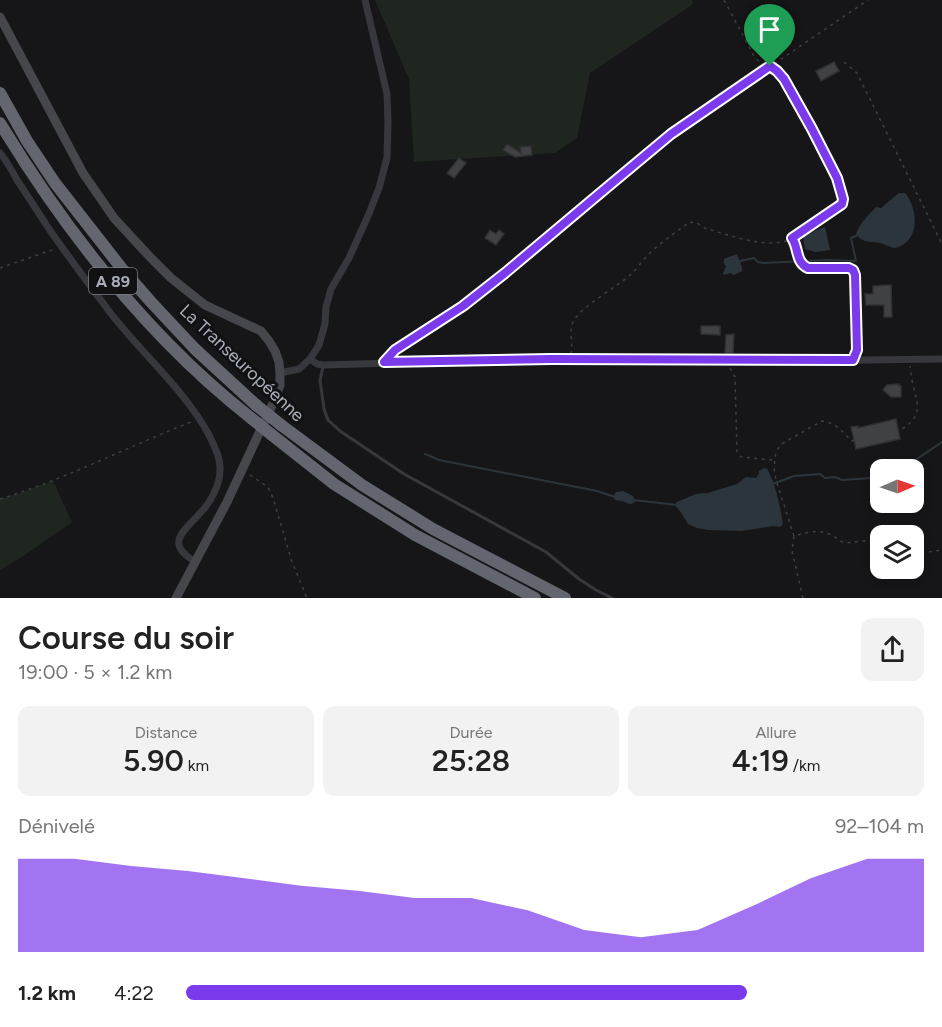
<!DOCTYPE html>
<html lang="fr">
<meta charset="utf-8">
<style>
:root{--surface:#fff;--page:#f2f2f2;--text:#222;--muted:#767676;--accent:#7c3aed}
body{margin:0;font-family:Figtree,sans-serif;background:var(--page);color:var(--text);height:100vh;display:flex;flex-direction:column;font-size:22px;white-space:nowrap}
*{box-sizing:border-box;margin:0}
p{font-size:20px;color:var(--muted)}
.icon{flex:none;width:33px;height:33px;fill:none;stroke:currentColor;stroke-width:2;stroke-linecap:round;stroke-linejoin:round}
.map{position:relative;height:598px;overflow:hidden}
.panel{display:flex;flex-direction:column;background:var(--surface);flex:1}
.panel>*{flex:none}
.needle{width:39px;rotate:88deg}
.fabs{position:absolute;left:870px;top:459px;display:grid;gap:12px}
.fabs a{display:grid;place-items:center;width:54px;height:54px;border-radius:12px;background:var(--surface);box-shadow:0 3px 9px #0003;font-size:30px}
.pin{position:absolute;display:grid;place-items:center;width:51px;height:51px;color:#fff;margin:-62px -26px;border-radius:50% 50% 50% 0;rotate:-45deg;box-shadow:0 0 6px #0007}
.pin .icon{rotate:45deg}
.round{display:grid;place-items:center;flex:none;width:63px;height:63px;border-radius:12px;background:var(--page)}
.head{display:flex;align-items:center;justify-content:space-between;height:102px;padding:0 18px}
h1{font-size:33px;font-weight:600;line-height:45px}
.metrics{display:grid;grid-template-columns:repeat(3,1fr);gap:9px;height:102px;padding:6px 18px}
.metrics div{display:grid;align-content:center;border-radius:12px;background:var(--page);text-align:center}
.metrics b{font-size:30px;font-weight:600}
.metrics small{font-size:16px;font-weight:400}
.metrics p{font-size:16px}
.chart{height:168px;padding:12px 18px}
.chart p{display:flex;justify-content:space-between}
.chart svg{width:100%;height:108px;margin-top:6px;fill:var(--accent);opacity:.7}
ul{padding:0 18px;list-style:none;font-size:20px}
li{display:grid;grid-template-columns:96px 72px 1fr;align-items:center;height:45px}
li i{height:15px;border-radius:8px;background:var(--accent)}
.map>svg:first-child{display:block}
</style>
<div class="map">
<svg width="942" height="598" viewBox="0 0 942 598">
<rect width="100%" height="100%" fill="#161618"/>
<g fill="#1e261f">
<polygon points="375,0 692,0 693,4 590,73 577,138 555,153 414,162 409,79"/>
<polygon points="53,481 72,522 25,555 0,570 0,499 26,491"/>
</g>
<g fill="#2c353c">
<path d="M899 193H905C919 210 920 242 895 248 889 247 885 244 880 243 869 241 866 244 856 235 859 223 868 216 876 207L881 208Z"/>
<polygon points="825,227 830,250 816,252 805,249 803,237 817,230"/>
<polygon points="737,254 742,267 742,271 734,275 730,273 724,275 723,273 726,266 724,264 724,259"/>
<path d="M764 468 767 469C776 484 780 507 783 524L780 527 773 526 741 531 708 530 697 528 688 524 682 514 675 505 677 502 696 494 708 493 737 484 746 477 756 478 759 474V471Z"/>
<polygon points="623,491 633,496 635,500 634,503 630,504 622,501 615,500 613,497 616,492"/>
</g>
<g fill="none" stroke-linecap="round" stroke-linejoin="round">
<g stroke="#2c353c" stroke-width="2">
<polyline points="740,261 754,258 758,262 763,263 828,260 856,261 851,238 858,235"/>
<polyline points="425,454 439,460 597,491 615,497"/>
<polyline points="898,470 911,463 942,442"/>
<polyline points="770,485 794,476 820,474 825,478 835,477 842,480 872,478 880,476"/>
<polyline points="633,500 678,505"/>
</g>
</g>
<g fill="#404145" stroke="#303034" stroke-width="1.5">
<polygon points="834,62 839,71 821,81 816,71"/>
<polygon points="507,144 521,153 520,147 531,146 532,155 515,157 503,150"/>
<polygon points="459,158 466,163 454,178 447,173"/>
<polygon points="490,230 496,234 499,230 504,234 496,245 485,238"/>
<polygon points="891,285 892,317 884,317 884,305 866,305 865,294 873,294 873,286"/>
<polygon points="701,326 720,326 720,335 701,334"/>
<polygon points="734,334 733,353 725,353 726,335"/>
<polygon points="899,384 899,386 901,386 901,397 891,397 883,390 887,385"/>
<polygon points="896,419 900,439 856,449 851,427 858,426 858,428"/>
</g>
<g fill="none" stroke-linecap="round" stroke-linejoin="round">
<g stroke="#3d3f44" stroke-width="1.5" stroke-dasharray="3 4.5" stroke-linecap="butt">
<polyline points="844,62 857,73 942,244"/>
<polyline points="571,217 671,134 868,0"/>
<path d="M792 239C800 249 795 262 808 268H849L853 270 855 275 857 353"/>
<polyline points="0,268 55,249"/>
<path d="M571 354C574 344 568 332 573 322 581 306 616 288 630 275 638 268 644 258 652 251 664 240 677 232 689 222L697 223 704 228C731 235 764 250 792 239L842 204 843 199 837 179 812 129 784 79 777 71 770 66 761 63 755 58 724 0"/>
<polyline points="730,368 735,377 737,452 741,457 773,460"/>
<polyline points="250,475 268,487 273,498 292,562 307,598"/>
<path d="M0 499C66 479 127 447 191 422"/>
<path d="M794 536 776 480 774 467 776 451 783 443 822 421C834 422 844 432 851 441L904 428C925 413 916 401 912 380 911 376 911 371 910 366"/>
<polyline points="914,554 942,550"/>
<path d="M803 598 792 551 794 536C805 533 818 529 829 534 836 536 839 542 846 543L880 539"/>
</g>
<g stroke="#37383d" stroke-width="3">
<polyline points="385,361 395,350 478,294 505,273 566,221"/>
<polyline points="323,367 320,380 324,409 328,420 340,431 404,474 546,552 579,579 596,590 612,598"/>
</g>
<g stroke="#37383d" stroke-width="7">
<path d="M0 153C7 161 12 171 17 180 27 195 37 210 47 226 67 255 88 283 109 311 140 352 185 390 209 435 214 446 221 458 220 470 220 484 212 500 202 511 186 530 162 543 196 562"/>
<polyline points="310,359 317,364 323,365 502,360 790,361 942,359"/>
<polyline points="280,373 299,369 310,359 319,345 325,324 326,307 331,289 349,258 368,216 379,188 387,158 388,122 387,94 365,0"/>
</g>
<polyline stroke="#45474d" stroke-width="9" points="0,17 83,173 114,218 150,257 171,278 205,305 261,331 269,341 275,351 279,362 280,373 280,385 275,399 227,502 176,598"/>
<g stroke="#63666e" stroke-width="12">
<polyline points="0,93 27,141 55,183 123,270 151,302 195,349 256,405"/>
<path d="M0 123C67 233 149 338 251 418"/>
<polyline points="281,425 362,485 433,529 565,598"/>
<polyline points="272,435 334,484 415,535 535,598"/>
</g>
<g stroke="#63666e" stroke-width="12">
<polyline points="256,405 281,425"/>
<polyline points="251,418 272,435"/>
</g>
</g>
<g fill="none" stroke-linecap="round" stroke-linejoin="round">
<defs>
<path id="route" d="M770 66 777 71 784 79 812 129 837 178 843 199 842 204 792 238C799 248 795 262 808 268H849L853 270 855 275 857 350 853 360 551 359 384 362 395 350 463 306 505 273 605 189 671 134Z"/>
</defs>
<use href="#route" stroke="#fff" stroke-width="12"/>
<use href="#route" stroke="#7c3aed" stroke-width="8"/>
</g>
<g text-anchor="middle" dominant-baseline="central" stroke-width="6" stroke-linejoin="round" paint-order="stroke">
<rect fill="#111113" stroke="#7b7e86" stroke-width="1.5" x="89" y="268" width="48" height="26" rx="4.5"/>
<g font-size="16" font-weight="bold" fill="#a8adb8">
<text x="113" y="281">A 89</text>
</g>
<g font-size="18" fill="#a8adb8" stroke="#111113">
<text transform="translate(242 363) rotate(43)">La Transeuropéenne</text>
</g>
</g>
</svg>
<div class="fabs">
<a><svg class="needle" viewBox="-14 -14 28 28"><path d="M0-13l5 13h-10z" fill="#e53935"/><path d="M0 13l5-13h-10z" fill="#767676"/></svg></a>
<a><svg class="icon" aria-label="layers" viewBox="0 0 24 24"><path d="M12 4l9 5-9 5-9-5zM3 14l9 5 9-5"/></svg></a>
</div>
<div class="pin" style="left:770px;top:66px;background:#1e9e55"><svg class="icon" aria-label="arrive" viewBox="0 0 24 24"><path d="M6 21V4h12l-3 4 3 4H6"/></svg></div>
</div>
<section class="panel">
<div class="head"><div><h1>Course du soir</h1><p>19:00 · 5 × 1.2 km</p></div><a class="round"><svg class="icon" aria-label="share" viewBox="0 0 24 24"><path d="M12 15V3M7 8l5-5 5 5M5 13v7h14v-7"/></svg></a></div>
<div class="metrics">
<div><p>Distance</p><b>5.90<small> km</small></b></div>
<div><p>Durée</p><b>25:28</b></div>
<div><p>Allure</p><b>4:19<small> /km</small></b></div>
</div>
<div class="chart"><p><span>Dénivelé</span>92–104 m</p>
<svg viewBox="0 0 160 44" preserveAspectRatio="none"><path d="M0 44V6L10 6L20 9L30 11L40 14L50 17L60 19L70 22L80 22L90 27L100 35L110 38L120 35L130 25L140 14L150 6L160 6V44z"/></svg>
</div>
<ul>
<li><b>1.2 km</b>4:22<i style="width:76%"></i></li>
</ul>
</section>
